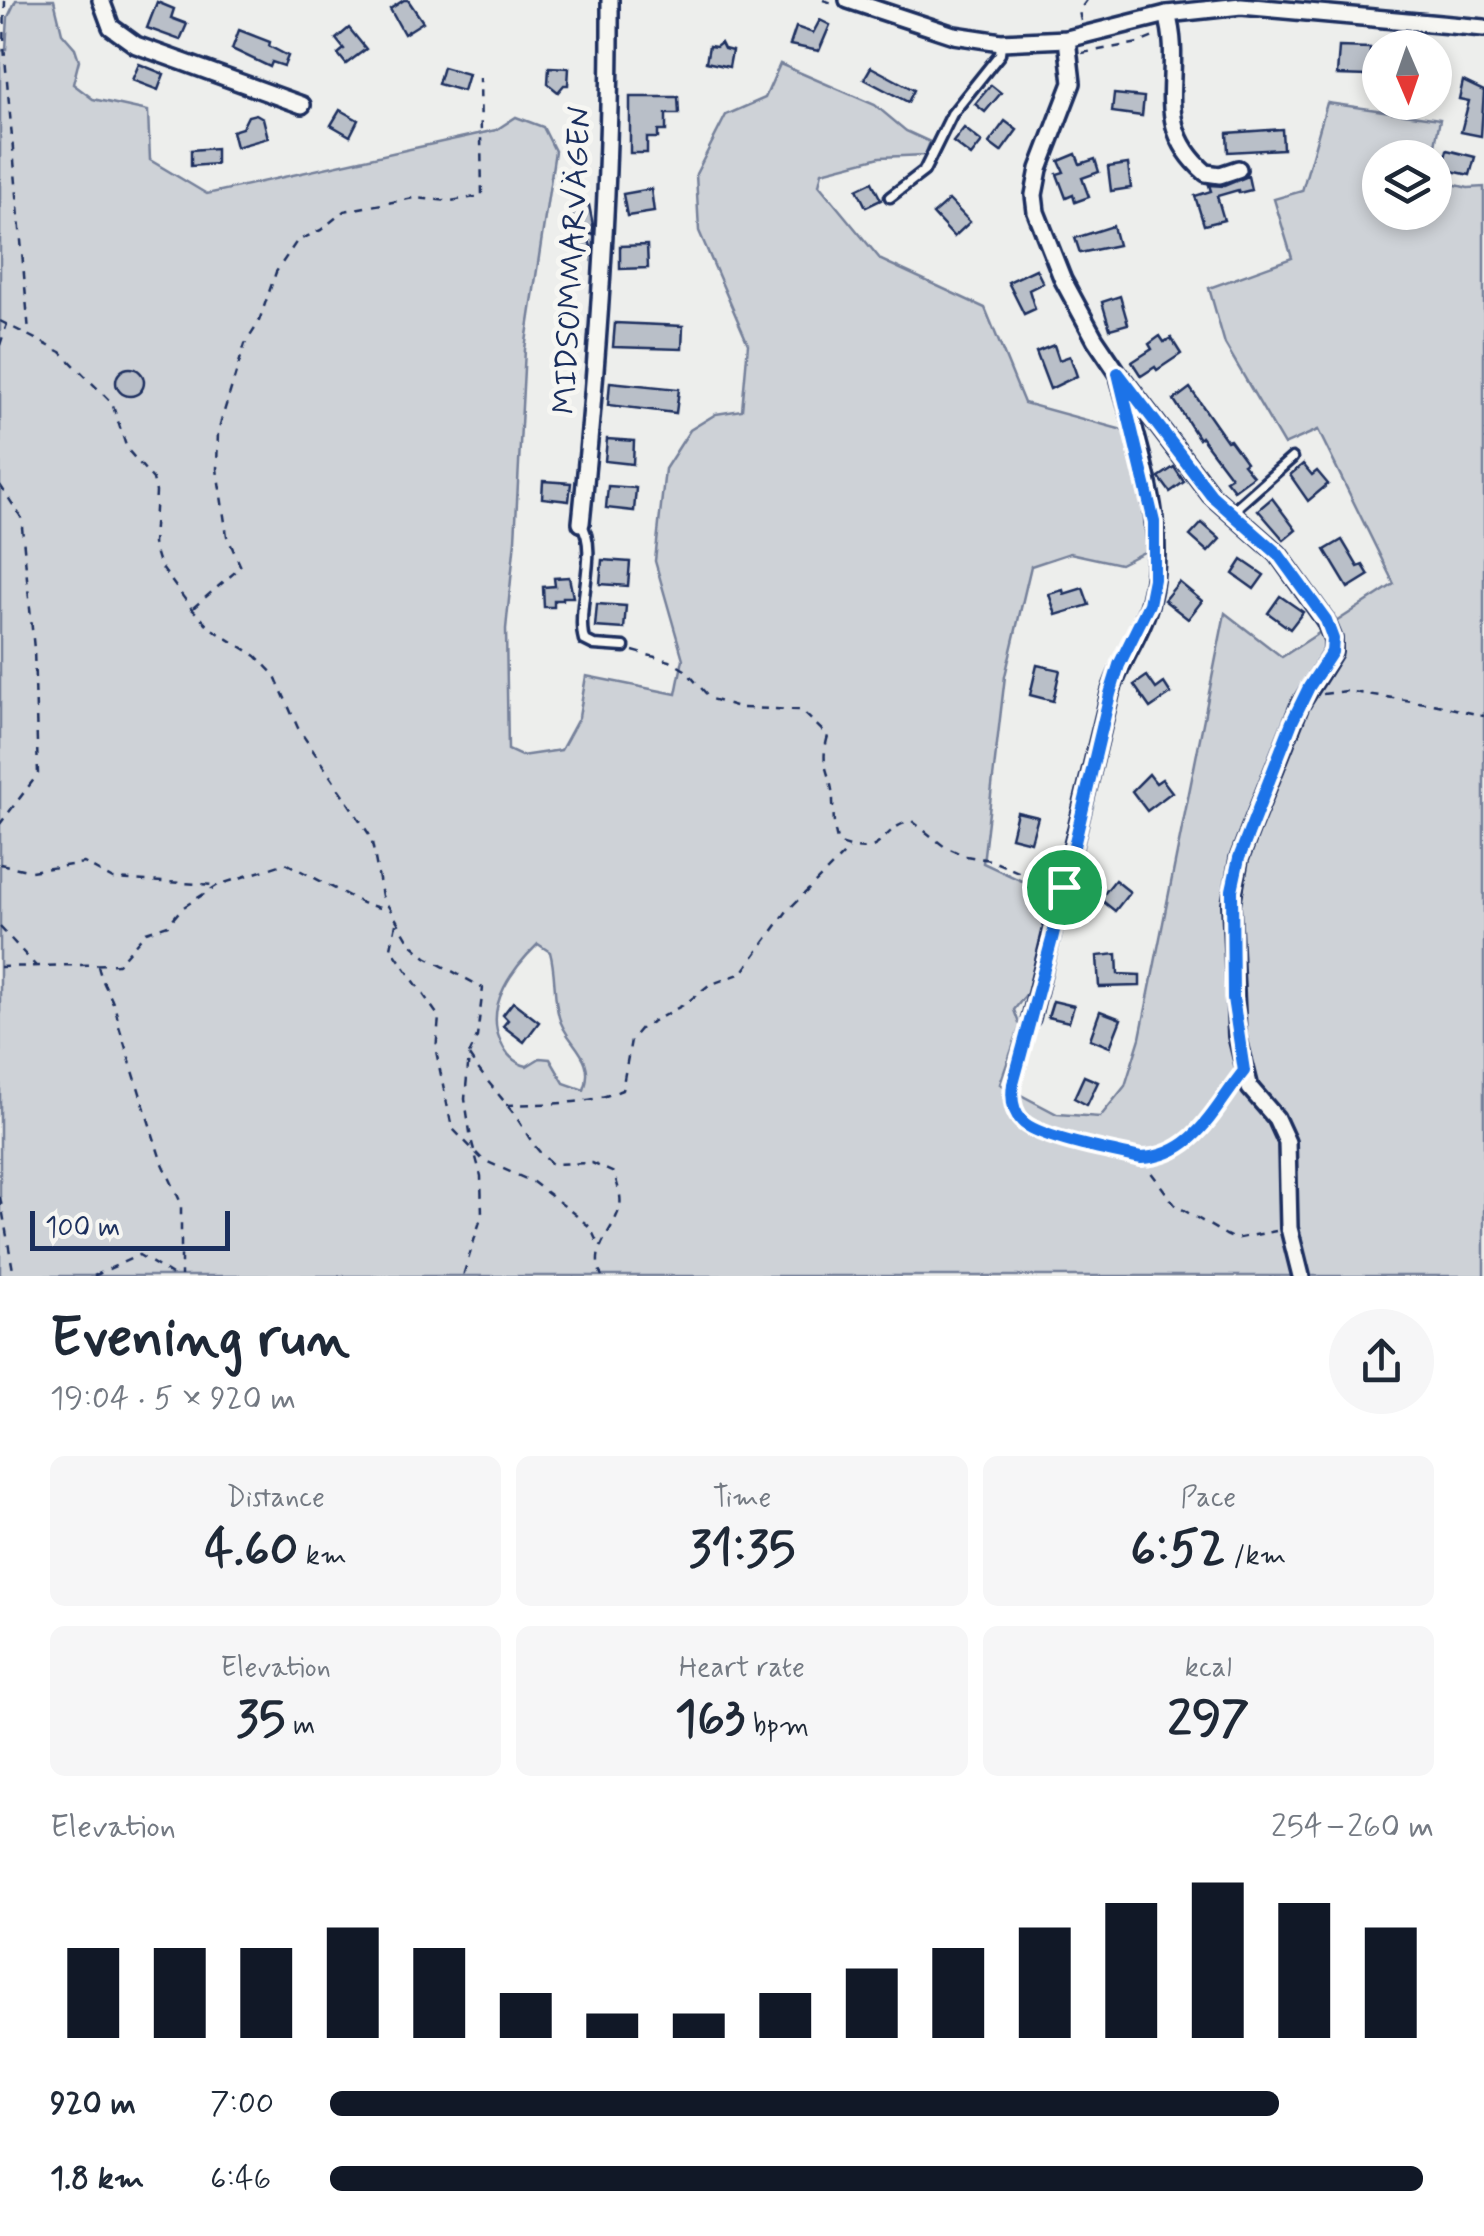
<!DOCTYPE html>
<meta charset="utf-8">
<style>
:root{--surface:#fff;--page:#f6f6f7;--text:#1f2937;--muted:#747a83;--accent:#111827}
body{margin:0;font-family:Mynerve,sans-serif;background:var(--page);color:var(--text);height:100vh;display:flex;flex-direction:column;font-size:38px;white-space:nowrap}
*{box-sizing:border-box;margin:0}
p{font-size:32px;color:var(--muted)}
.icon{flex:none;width:55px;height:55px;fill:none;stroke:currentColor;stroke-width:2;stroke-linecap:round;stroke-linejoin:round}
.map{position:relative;height:1276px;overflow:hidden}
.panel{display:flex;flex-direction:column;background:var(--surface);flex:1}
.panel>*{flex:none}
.needle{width:65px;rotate:178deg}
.controls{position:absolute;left:1362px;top:30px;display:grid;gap:20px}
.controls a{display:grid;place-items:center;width:90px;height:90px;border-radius:50%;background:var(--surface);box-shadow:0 5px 15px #0003;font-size:50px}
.scale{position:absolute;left:30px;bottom:25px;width:200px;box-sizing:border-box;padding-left:10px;border:5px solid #1b2f5e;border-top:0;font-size:28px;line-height:35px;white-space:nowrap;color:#1b2f5e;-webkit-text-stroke:8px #f6f6f2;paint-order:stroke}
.pin{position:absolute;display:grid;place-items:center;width:85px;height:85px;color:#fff;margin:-42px;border:5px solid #fff;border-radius:50%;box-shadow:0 2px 10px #0007}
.round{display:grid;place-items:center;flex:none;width:105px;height:105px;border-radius:52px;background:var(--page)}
.summary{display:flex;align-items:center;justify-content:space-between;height:170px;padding:0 50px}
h1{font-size:55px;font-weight:700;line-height:75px}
.metrics{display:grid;grid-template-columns:repeat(3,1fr);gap:15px;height:170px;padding:10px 50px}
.metrics div{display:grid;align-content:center;border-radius:15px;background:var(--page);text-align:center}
.metrics b{font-size:50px;font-weight:700}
.metrics small{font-size:28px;font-weight:400}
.metrics p{font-size:28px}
.chart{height:280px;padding:20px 50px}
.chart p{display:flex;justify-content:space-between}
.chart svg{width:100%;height:180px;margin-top:10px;stroke:var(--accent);stroke-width:6}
ul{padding:0 50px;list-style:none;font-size:32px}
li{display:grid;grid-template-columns:160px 120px 1fr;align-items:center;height:75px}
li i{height:25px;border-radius:12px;background:var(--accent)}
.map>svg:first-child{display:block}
</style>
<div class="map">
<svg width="1484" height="1276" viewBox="0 0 1484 1276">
<rect width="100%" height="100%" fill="#edeeec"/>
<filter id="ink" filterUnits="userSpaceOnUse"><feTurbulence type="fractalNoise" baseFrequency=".01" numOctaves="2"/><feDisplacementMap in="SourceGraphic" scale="20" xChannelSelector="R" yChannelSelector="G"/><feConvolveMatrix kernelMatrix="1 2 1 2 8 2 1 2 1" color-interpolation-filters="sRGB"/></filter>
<g filter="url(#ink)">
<path fill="#ced2d7" stroke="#74809a" stroke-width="2.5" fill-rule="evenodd" d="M16 0H54L62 33 75 48 79 60 73 84 93 99 148 111 150 160 207 194 496 130 516 117 543 127 555 151 525 349 515 540 506 629 508 750 521 756 561 750 579 717 586 676 676 694 683 659 655 561 665 469 690 430 716 414 742 410 748 344 699 231 696 174 726 115 765 98 780 64 875 105 906 131 930 142 925 155 880 157 822 172 819 185 881 260 985 308 1024 403 1130 432 1150 549 1120 564 1070 553 1031 566 1005 676 983 863 1050 894 1031 988 1014 1010 1020 1026 1000 1084 1057 1114 1100 1117 1125 1086 1140 1038 1225 613 1282 657 1394 584 1318 430 1284 445 1225 344 1209 288 1292 258 1274 199 1302 191 1327 103 1440 119 1434 150 1440 181 1468 188 1484 187V1276H0V51L6 49 8 17ZM1380 158H1435V212H1380ZM538 944 550 952C556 973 553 996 559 1017 566 1045 597 1055 584 1090L564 1083 550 1059 540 1058 527 1066C514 1063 505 1053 500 1040 485 1005 513 968 538 944Z"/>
<g fill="#b9bfc8" stroke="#1b2f5e" stroke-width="2.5">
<polygon points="404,0 408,0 423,22 404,34 390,9"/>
<polygon points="157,2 174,9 171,18 187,24 180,40 147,28"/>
<polygon points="820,20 830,25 819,51 790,45 796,27 813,33"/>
<polygon points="349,28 366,49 346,64 338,54 344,49 336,39"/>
<polygon points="239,30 270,42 269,46 288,56 284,66 272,62 270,67 232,49"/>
<polygon points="721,43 724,49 732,51 729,67 706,62 709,46 716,47"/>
<polygon points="1339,47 1370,48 1369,76 1337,75"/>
<polygon points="139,64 164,74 158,90 132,80"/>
<polygon points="443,67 468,74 463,91 438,84"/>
<polygon points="549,67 569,68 568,85 564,85 558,92 548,84"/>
<polygon points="871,67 914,90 908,102 864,79"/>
<polygon points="1463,81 1484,91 1481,136 1461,132 1469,101 1459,99"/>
<polygon points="991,85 1001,93 985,112 975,104"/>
<polygon points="1114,94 1144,97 1142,116 1112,112"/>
<polygon points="630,97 678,97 679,114 666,114 666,131 658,131 658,138 647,138 647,153 630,153"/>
<polygon points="340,110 358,120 350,136 331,125"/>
<polygon points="256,114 263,118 268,138 236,147 232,131 242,128 248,116"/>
<polygon points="1005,121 1017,130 1001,152 989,143"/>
<polygon points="964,128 982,142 971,156 953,142"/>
<polygon points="1282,129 1283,149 1228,152 1227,133"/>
<polygon points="216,148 216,164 191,166 191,150"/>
<polygon points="1447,150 1475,157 1470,175 1442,169"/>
<polygon points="1076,154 1080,164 1095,159 1099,172 1082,178 1089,197 1075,202 1073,195 1066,198 1057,174 1064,172 1059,161"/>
<polygon points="1128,164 1131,188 1111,191 1108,167"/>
<polygon points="1248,176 1251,190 1239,193 1238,190 1217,196 1224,220 1204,225 1195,196 1211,191 1209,185 1224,186"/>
<polygon points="872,182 881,200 866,207 857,189"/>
<polygon points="651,189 654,212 627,216 623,194"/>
<polygon points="949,200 970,222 954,237 933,214"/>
<polygon points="584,201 589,205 593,225 593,234 588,235 592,251 575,255 571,242 577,240 570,209 572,205"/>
<polygon points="1113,226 1118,245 1080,253 1075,238"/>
<polygon points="647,245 648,268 620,269 620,246"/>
<polygon points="1036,269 1043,283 1029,290 1035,309 1024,314 1008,282"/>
<polygon points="1120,296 1128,324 1110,329 1102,302"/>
<polygon points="615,323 683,326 682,349 613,347"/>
<polygon points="1160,336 1164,342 1171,338 1181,354 1157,370 1155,367 1141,376 1132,362 1152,349 1149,344"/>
<polygon points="1054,345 1059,360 1070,356 1077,376 1050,389 1036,352"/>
<circle cx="130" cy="382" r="14"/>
<polygon points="610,382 679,389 676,413 608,405"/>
<polygon points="1190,388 1227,441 1230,440 1246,462 1243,464 1253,476 1234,490 1226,480 1231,477 1201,437 1199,439 1174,400"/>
<polygon points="607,439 634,441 633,464 605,461"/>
<polygon points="1303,464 1312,475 1317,471 1328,484 1308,501 1290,475"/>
<polygon points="1174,467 1184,482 1170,492 1159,477"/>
<polygon points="543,481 571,483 569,501 542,498"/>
<polygon points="608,486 636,488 634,511 606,508"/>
<polygon points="1272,498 1296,530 1284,540 1258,510"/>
<polygon points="1202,523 1220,539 1208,552 1190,536"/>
<polygon points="1342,540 1358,567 1363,565 1369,575 1348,588 1325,550"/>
<polygon points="602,560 630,562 628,586 600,584"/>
<polygon points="1242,560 1264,575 1254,589 1233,574"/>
<polygon points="569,577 573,597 563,597 563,600 554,600 554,607 544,607 543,587 555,586 554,578"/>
<polygon points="1179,582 1202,601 1188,619 1164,600"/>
<polygon points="1083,588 1089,605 1056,615 1049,594 1063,590 1064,594"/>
<polygon points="1280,596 1303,612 1290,629 1268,613"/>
<polygon points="597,604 626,606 624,629 595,627"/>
<polygon points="1037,665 1060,670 1053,701 1030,695"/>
<polygon points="1147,676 1156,689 1164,683 1171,694 1150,708 1134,685"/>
<polygon points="1149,774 1156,783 1162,779 1172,792 1147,811 1132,791"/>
<polygon points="1017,812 1038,817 1031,842 1011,837"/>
<polygon points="1115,880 1130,892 1115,911 1100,899"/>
<polygon points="1117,954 1118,974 1140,975 1140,986 1099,987 1097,956"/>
<polygon points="1053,1001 1074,1006 1069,1022 1048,1017"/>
<polygon points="513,1002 539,1022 524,1042 503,1026 508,1020 503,1015"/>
<polygon points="1100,1011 1121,1019 1110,1047 1090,1039"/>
<polygon points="1084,1076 1098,1082 1087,1105 1074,1098"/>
</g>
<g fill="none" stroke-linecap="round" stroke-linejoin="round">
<defs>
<g id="lane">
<polyline points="890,197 924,171 952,114 1000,54 1001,42"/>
<polyline points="1230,513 1292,458"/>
<path d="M581 524C600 549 575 607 584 640L594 645 624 647"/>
</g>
<g id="street">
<polyline points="101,0 111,27 136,45 302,105"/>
<polyline points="848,0 954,35 1001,42 1067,39 1167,14 1241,6 1484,28"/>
<path d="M1167 14C1185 74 1148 123 1206 173L1220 175 1238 169"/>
<polyline points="1067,39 1072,83 1039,169 1034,195 1036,212 1063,280 1095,339 1118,373 1211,495 1278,554 1325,620 1333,639 1333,652 1300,705 1250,830 1239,859 1231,904 1237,1036 1250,1088 1276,1118 1287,1142 1289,1228 1301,1276"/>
<path d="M581 523C599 349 611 175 610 0"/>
<path d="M1031 1018 1110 694C1120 661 1142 633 1150 601 1169 529 1139 449 1120 380"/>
</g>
</defs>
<use href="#lane" stroke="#1b2f5e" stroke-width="15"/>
<use href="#street" stroke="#1b2f5e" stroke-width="22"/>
<g stroke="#1b2f5e" stroke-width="2.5" stroke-dasharray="8 8" stroke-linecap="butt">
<polyline points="5,0 4,46 29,332"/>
<polyline points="823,0 836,4"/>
<polyline points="1081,21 1079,11 1087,0"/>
<polyline points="1082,53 1139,43 1156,36"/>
<polyline points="0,321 61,352 112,403 127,449 153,479 156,492 153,544 159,564 192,609 212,629 256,656 275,676 298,728 371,837 382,896 411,944 426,957 483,988 477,1037 469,1055 465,1099 471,1139 481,1176 482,1215 463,1276"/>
<polyline points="0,345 7,324"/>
<polyline points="0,485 21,517 34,649 38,774 0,824"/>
<polyline points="193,608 241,567 227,536 217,469 218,431 245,344 258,324 276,272 297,241 321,230 344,211 414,198 451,201 482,196 480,78"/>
<path d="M633 651 670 661 685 670 711 699 742 708 801 710 828 736C818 770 833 773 833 802 834 818 833 828 838 843 888 862 876 828 912 821L945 847 966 856 990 860 1047 884"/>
<polyline points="1323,694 1347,691 1438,705 1484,716"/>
<polyline points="0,864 31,871 84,863 113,879 216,885"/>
<polyline points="396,924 391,948 439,1017 436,1051 452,1128 483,1160 533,1182 567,1208 590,1227 599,1246"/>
<polyline points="0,927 36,966"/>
<path d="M98 966C103 988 116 1000 118 1023L160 1157 181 1203V1276"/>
<polyline points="0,967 118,964 146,932 168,925 182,908 218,885 286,863 362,903 387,910"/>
<path d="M1028 1031C1022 1052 1009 1078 1012 1100 1016 1139 1108 1150 1141 1159 1196 1156 1203 1119 1234 1084"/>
<path d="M469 1056C483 1077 499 1094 514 1114 529 1135 531 1146 552 1164L592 1163 614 1173C617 1184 622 1196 620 1206 614 1232 588 1249 602 1276"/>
<path d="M506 1105C546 1103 585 1106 622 1090L631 1040 641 1028 685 1004 709 985 742 973 787 911 849 849"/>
<polyline points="1142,1160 1175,1205 1226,1235 1235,1239 1276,1231"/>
<polyline points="0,1197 14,1276"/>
<polyline points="94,1276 139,1255 174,1276"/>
</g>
<use href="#lane" stroke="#f6f6f2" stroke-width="8"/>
<use href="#street" stroke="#f6f6f2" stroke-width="15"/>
</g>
</g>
<g fill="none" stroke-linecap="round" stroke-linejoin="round" filter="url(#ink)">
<defs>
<path id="route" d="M1118 373 1211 495 1278 554 1326 620 1333 639 1332 652 1309 687 1292 722 1239 858 1232 890 1233 998 1244 1071C1214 1108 1195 1156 1141 1158 1116 1152 1037 1138 1022 1121 1012 1111 1011 1098 1013 1084L1052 939 1110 694 1119 665 1149 604 1154 579V522Z"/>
</defs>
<use href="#route" stroke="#fff" stroke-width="20"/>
<use href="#route" stroke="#1a73e8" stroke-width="12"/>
</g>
<g text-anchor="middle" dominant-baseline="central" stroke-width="10" stroke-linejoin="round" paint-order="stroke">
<g font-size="32" fill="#1b2f5e" stroke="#f6f6f2">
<text transform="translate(573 260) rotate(-87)">MIDSOMMARVÄGEN</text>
</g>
</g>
</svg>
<div class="controls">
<a><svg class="needle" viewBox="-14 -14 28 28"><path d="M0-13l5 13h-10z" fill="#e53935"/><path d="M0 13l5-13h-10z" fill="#747a83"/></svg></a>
<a><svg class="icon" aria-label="layers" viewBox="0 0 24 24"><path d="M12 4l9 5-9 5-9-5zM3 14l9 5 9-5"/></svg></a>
</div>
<div class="scale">100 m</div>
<div class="pin" style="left:1064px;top:887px;background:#1e9e55"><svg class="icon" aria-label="arrive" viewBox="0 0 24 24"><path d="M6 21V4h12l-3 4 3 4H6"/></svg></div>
</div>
<section class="panel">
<div class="summary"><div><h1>Evening run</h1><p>19:04 · 5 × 920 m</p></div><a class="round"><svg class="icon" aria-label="share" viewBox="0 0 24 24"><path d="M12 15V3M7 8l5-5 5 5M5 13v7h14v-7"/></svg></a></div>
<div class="metrics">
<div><p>Distance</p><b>4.60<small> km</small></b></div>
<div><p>Time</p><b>31:35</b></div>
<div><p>Pace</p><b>6:52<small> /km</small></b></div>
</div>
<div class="metrics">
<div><p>Elevation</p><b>35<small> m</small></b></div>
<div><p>Heart rate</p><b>163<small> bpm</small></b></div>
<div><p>kcal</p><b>297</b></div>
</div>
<div class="chart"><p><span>Elevation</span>254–260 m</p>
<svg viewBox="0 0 160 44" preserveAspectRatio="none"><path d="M5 44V22M15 44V22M25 44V22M35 44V17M45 44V22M55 44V33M65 44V38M75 44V38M85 44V33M95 44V27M105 44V22M115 44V17M125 44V11M135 44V6M145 44V11M155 44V17"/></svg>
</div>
<ul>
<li><b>920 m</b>7:00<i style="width:86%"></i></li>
<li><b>1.8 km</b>6:46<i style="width:99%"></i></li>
</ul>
</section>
